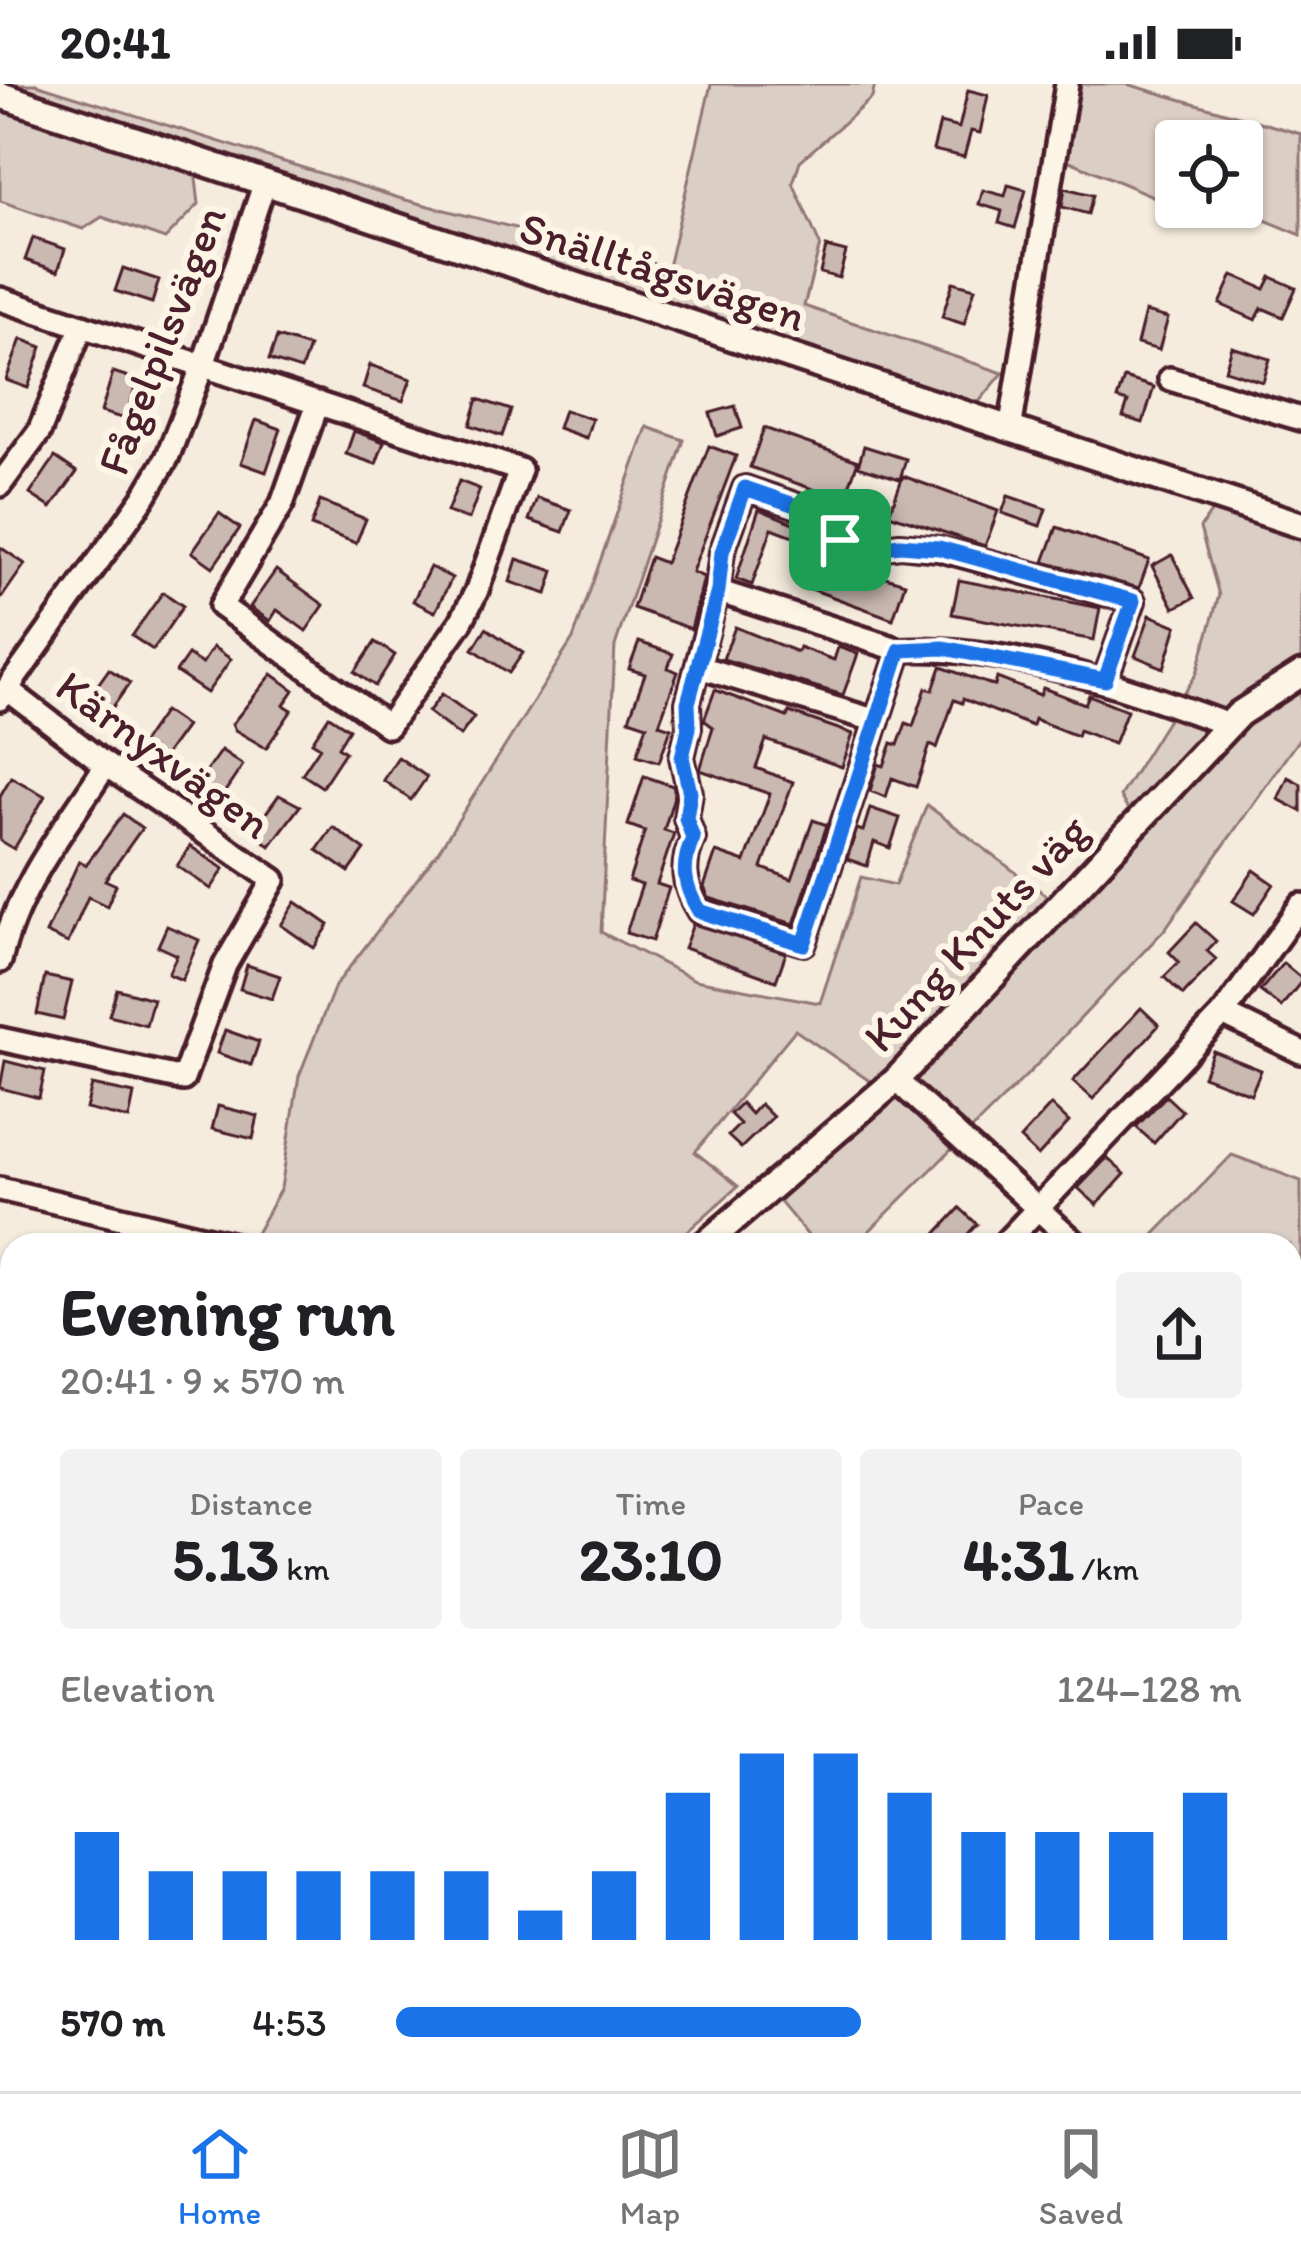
<!DOCTYPE html>
<meta charset="utf-8">
<style>
:root{--surface:#fff;--page:#f2f2f2;--text:#202124;--muted:#757577;--line:#e0e0e0;--accent:#1a73e8}
body{margin:0;font-family:Itim,sans-serif;background:var(--page);color:var(--text);height:100vh;display:flex;flex-direction:column;font-size:45px;white-space:nowrap}
*{box-sizing:border-box;margin:0}
p{font-size:39px;color:var(--muted)}
.icon{flex:none;width:66px;height:66px;fill:none;stroke:currentColor;stroke-width:2;stroke-linecap:round;stroke-linejoin:round}
.map{position:relative;flex:1;overflow:hidden}
.sheet{position:absolute;left:0px;top:1149px;width:1302px;height:858px;display:flex;flex-direction:column;background:var(--surface);border-radius:36px 36px 0 0;box-shadow:0 3px 9px #0004}
.sheet>*{flex:none}
.controls{position:absolute;left:1155px;top:36px;display:grid;gap:24px}
.controls a{display:grid;place-items:center;width:108px;height:108px;border-radius:12px;background:var(--surface);box-shadow:0 3px 9px #0004;font-size:60px}
.pin{position:absolute;display:grid;place-items:center;width:102px;height:102px;color:#fff;margin:-51px;border-radius:24px;box-shadow:0 6px 18px #0006}
.round{display:grid;place-items:center;flex:none;width:126px;height:126px;border-radius:12px;background:var(--page)}
.head{display:flex;align-items:center;justify-content:space-between;height:204px;padding:0 60px}
h1{font-size:66px;font-weight:800;line-height:90px}
.stats{display:grid;grid-template-columns:repeat(3,1fr);gap:18px;height:204px;padding:12px 60px}
.stats div{display:grid;align-content:center;border-radius:12px;background:var(--page);text-align:center}
.stats b{font-size:60px;font-weight:800}
.stats small{font-size:33px;font-weight:400}
.stats p{font-size:33px}
.chart{height:336px;padding:24px 60px}
.chart p{display:flex;justify-content:space-between}
.chart svg{width:100%;height:216px;margin-top:12px;stroke:var(--accent);stroke-width:6}
ul{padding:0 60px;list-style:none;font-size:39px}
li{display:grid;grid-template-columns:192px 144px 1fr;align-items:center;height:90px}
li i{height:30px;border-radius:15px;background:var(--accent)}
.status{display:flex;justify-content:space-between;align-items:center;height:84px;padding:0 60px;background:var(--surface);direction:ltr}
.status svg{height:33px;fill:currentColor}
.dock{display:flex;justify-content:space-around;align-items:center;height:168px;border-top:3px solid var(--line);background:var(--surface);font-size:33px;color:var(--muted)}
.dock a{display:grid;justify-items:center;gap:6px}
.dock .active{color:var(--accent)}
.map>svg:first-child{display:block}
</style>
<div class="status"><b>20:41</b><svg viewBox="0 0 49 12"><path d="M0 12V9h3v3zM5 12V6h3v6zM10 12V3h3v9zM15 12V0h3v12zM26 1h20v11H26zM47 4h2v5h-2z"/></svg></div>
<div class="map">
<svg width="1301" height="2007" viewBox="0 0 1301 2007">
<rect width="100%" height="100%" fill="#f5ecde"/>
<filter id="ink" filterUnits="userSpaceOnUse"><feTurbulence type="fractalNoise" baseFrequency=".00833" numOctaves="2"/><feDisplacementMap in="SourceGraphic" scale="24" xChannelSelector="R" yChannelSelector="G"/><feConvolveMatrix kernelMatrix="1 2 1 2 8 2 1 2 1" color-interpolation-filters="sRGB"/></filter>
<g filter="url(#ink)">
<g fill="#dbcec4" stroke="#927678" stroke-width="3">
<polygon points="10,0 36,0 402,115 668,183 711,0 875,0 872,14 800,77 793,99 820,161 804,222 1003,289 978,319"/>
<polygon points="1081,0 1127,0 1301,50 1301,151 1234,123 1242,123 1242,57 1176,57 1176,122 1065,75"/>
<polygon points="0,20 195,86 199,120 165,155 102,133 83,145 0,117"/>
<polygon points="647,343 684,356 615,562 601,848 695,896 820,919 861,793 895,801 927,721 1073,832 1140,747 1120,712 1197,589 1219,511 1200,444 1214,424 1301,453 1301,652 1165,845 1032,986 855,1161 816,1161 779,1117 893,1013 795,946 695,1068 738,1102 672,1161 290,1161 254,1153 281,1104 299,992 335,902 438,768 573,555"/>
<polygon points="1232,1071 1301,1097 1301,1274 1290,1271 1290,1161 1144,1161"/>
<polygon points="1301,1485 1301,1690 1290,1687 1290,1520"/>
</g>
<g fill="#cab9b1" stroke="#4a1f2b" stroke-width="3">
<polygon points="968,6 988,11 980,49 971,47 964,73 933,66 940,39 959,44"/>
<polygon points="1008,101 1026,106 1015,144 999,139 1002,127 979,120 983,106 1005,112"/>
<polygon points="1065,104 1093,111 1088,130 1062,123"/>
<polygon points="33,154 65,165 58,187 25,176"/>
<polygon points="826,163 846,168 839,194 820,189"/>
<polygon points="123,184 159,196 152,219 115,207"/>
<polygon points="1233,191 1265,205 1271,193 1296,204 1283,233 1262,224 1256,236 1220,220"/>
<polygon points="953,198 975,204 964,240 942,233"/>
<polygon points="1145,228 1168,234 1159,266 1137,260"/>
<polygon points="277,253 309,263 301,286 269,276"/>
<polygon points="21,255 42,263 28,304 6,296"/>
<polygon points="1232,263 1270,275 1263,298 1225,286"/>
<polygon points="370,281 411,295 403,317 363,304"/>
<polygon points="113,288 138,296 125,335 101,328"/>
<polygon points="1124,294 1154,303 1143,339 1123,333 1128,318 1117,315"/>
<polygon points="478,315 511,326 502,352 470,341"/>
<polygon points="735,322 742,344 717,352 710,329"/>
<polygon points="564,326 592,335 586,354 558,344"/>
<polygon points="256,336 281,345 266,388 241,379"/>
<polygon points="764,344 858,377 844,416 750,383"/>
<polygon points="354,347 384,358 376,380 346,370"/>
<polygon points="709,362 736,372 692,488 704,493 691,545 633,524 650,473 665,479"/>
<polygon points="864,362 906,375 900,395 858,382"/>
<polygon points="55,373 77,388 51,424 30,410"/>
<polygon points="903,392 998,427 985,462 889,430"/>
<polygon points="459,397 480,405 469,435 447,428"/>
<polygon points="1008,412 1046,425 1040,442 1002,429"/>
<polygon points="537,414 571,426 563,448 529,436"/>
<polygon points="320,417 366,435 356,459 311,442"/>
<polygon points="759,425 808,445 804,456 772,444 752,501 736,495"/>
<polygon points="219,429 240,444 213,483 192,468"/>
<polygon points="1057,443 1149,476 1139,504 1044,478"/>
<polygon points="0,463 25,480 0,516"/>
<polygon points="1172,471 1194,514 1174,524 1152,482"/>
<polygon points="821,473 905,499 893,535 811,505"/>
<polygon points="517,475 554,487 547,510 510,498"/>
<polygon points="430,483 452,494 435,528 413,517"/>
<polygon points="276,486 324,521 306,547 277,526 270,537 250,523"/>
<polygon points="959,496 1100,524 1094,556 952,530"/>
<polygon points="163,508 183,522 153,566 132,552"/>
<polygon points="1150,531 1177,542 1164,584 1135,572"/>
<polygon points="735,543 797,568 799,563 834,576 838,563 858,570 843,611 723,575"/>
<polygon points="486,544 523,569 509,589 473,565"/>
<polygon points="375,558 395,571 375,602 355,588"/>
<polygon points="639,558 673,570 668,584 678,588 659,640 671,644 659,678 637,671 647,641 629,635 645,590 629,585"/>
<polygon points="213,563 231,575 207,609 176,588 188,571 202,580"/>
<polygon points="941,583 995,602 997,594 1040,611 1043,604 1085,620 1089,611 1127,626 1114,660 1079,646 1077,652 1034,635 1032,642 963,615 962,619 954,616 937,664 930,661 916,703 892,694 886,713 870,707 878,680 884,682 892,659 898,661 906,639 913,642 926,604 933,606"/>
<polygon points="109,585 130,599 105,634 84,620"/>
<polygon points="272,590 294,606 284,621 292,626 266,664 235,646 232,640"/>
<polygon points="715,606 787,633 789,628 853,650 842,683 766,656 756,684 793,698 762,784 792,795 813,736 827,741 794,840 709,814 704,803 716,768 745,778 770,710 700,686 713,643 704,636"/>
<polygon points="442,610 474,633 460,652 428,628"/>
<polygon points="164,627 186,642 163,674 142,659"/>
<polygon points="329,632 349,645 338,663 345,668 322,703 302,690 320,663 312,658"/>
<polygon points="221,666 243,681 220,715 198,699"/>
<polygon points="398,673 427,693 411,716 383,696"/>
<polygon points="644,692 673,702 675,709 664,746 674,749 657,800 669,804 652,857 626,849 642,801 629,797 645,747 628,741"/>
<polygon points="11,693 45,712 14,765 0,757 0,712"/>
<polygon points="1288,693 1301,700 1301,727 1278,715"/>
<polygon points="279,711 300,722 270,762 252,748"/>
<polygon points="870,724 900,734 890,764 874,758 867,782 847,775 857,745 863,747"/>
<polygon points="123,730 142,744 105,796 116,801 107,822 88,813 68,859 46,849 79,777 86,781"/>
<polygon points="333,743 365,766 349,788 317,766"/>
<polygon points="190,762 224,785 211,805 177,782"/>
<polygon points="1254,786 1274,800 1254,830 1233,817"/>
<polygon points="296,818 329,841 314,864 281,841"/>
<polygon points="1196,839 1216,857 1207,867 1216,875 1183,911 1164,893 1179,878 1169,868"/>
<polygon points="693,840 786,869 776,897 684,864"/>
<polygon points="167,842 199,856 182,896 168,890 177,871 158,862"/>
<polygon points="1283,879 1301,894 1301,898 1281,923 1260,907"/>
<polygon points="247,881 280,892 272,915 240,905"/>
<polygon points="45,892 72,898 63,936 37,930"/>
<polygon points="117,905 153,915 146,941 109,931"/>
<polygon points="1141,924 1159,941 1093,1015 1073,997"/>
<polygon points="225,946 259,958 251,981 217,969"/>
<polygon points="1213,967 1261,986 1251,1010 1203,992"/>
<polygon points="5,977 45,987 39,1014 0,1004"/>
<polygon points="92,1001 134,1010 129,1035 86,1025"/>
<polygon points="1166,1012 1182,1027 1154,1059 1136,1043"/>
<polygon points="741,1019 751,1030 760,1020 773,1033 741,1064 728,1052 740,1040 730,1030"/>
<polygon points="1051,1021 1069,1038 1038,1072 1020,1055"/>
<polygon points="218,1022 258,1032 253,1055 212,1045"/>
<polygon points="1107,1074 1125,1090 1097,1121 1078,1104"/>
<polygon points="960,1124 977,1140 958,1161 948,1161 936,1150"/>
</g>
<g fill="none" stroke-linecap="round" stroke-linejoin="round">
<defs>
<g id="minor">
<polyline points="0,215 520,386 477,506 461,538 388,642 221,522 282,420 318,319"/>
<polyline points="1170,295 1301,335"/>
<polyline points="1010,346 1067,0"/>
<polyline points="0,401 39,348 82,242"/>
<polyline points="717,507 900,566"/>
<polyline points="699,583 877,637"/>
<path d="M1105 596 1133 517 939 465 900 461 869 465 840 456 812 427 745 404 722 468 717 507 688 619 689 643 682 673 690 709 686 734 693 754C681 781 683 801 699 827L804 859 900 566C1013 561 1124 603 1229 641"/>
<polyline points="0,615 144,413 167,374 203,281 265,98"/>
<path d="M0 877C17 803 65 744 106 681"/>
<polyline points="1223,930 1301,968"/>
<polyline points="0,955 183,995 225,881 274,796 106,681 7,605"/>
<polyline points="896,996 1078,1161"/>
<polyline points="0,1105 235,1161"/>
<polyline points="1003,1161 1223,930 1301,821"/>
<polyline points="0,1404 12,1409"/>
<polyline points="0,1692 12,1697"/>
<polyline points="0,1737 12,1722"/>
<polyline points="1290,1794 1301,1798"/>
<polyline points="1290,1983 1301,1986"/>
<polyline points="61,1995 75,2007"/>
<polyline points="251,1995 268,2007"/>
<polyline points="633,1995 633,2007"/>
<polyline points="854,2007 854,1995"/>
<polyline points="1188,2007 1190,1995"/>
</g>
<g id="tertiary">
<polyline points="0,11 1301,441"/>
<polyline points="704,1161 896,996 1239,630 1301,590"/>
<polyline points="0,1960 12,1946"/>
</g>
</defs>
<use href="#minor" stroke="#4a1f2b" stroke-width="30"/>
<use href="#tertiary" stroke="#4a1f2b" stroke-width="33"/>
<use href="#minor" stroke="#fcf5e5" stroke-width="21"/>
<use href="#tertiary" stroke="#fcf5e5" stroke-width="24"/>
</g>
</g>
<g fill="none" stroke-linecap="round" stroke-linejoin="round" filter="url(#ink)">
<defs>
<path id="route" d="M745 404 812 427 840 456 869 465 900 461 939 464 1133 517 1105 596 944 564 900 566 804 860 699 827C683 801 681 781 693 754L686 734 690 709 682 673 689 644 688 619 718 507 722 468Z"/>
</defs>
<use href="#route" stroke="#fff" stroke-width="24"/>
<use href="#route" stroke="#1a73e8" stroke-width="15"/>
</g>
<g text-anchor="middle" dominant-baseline="central" stroke-width="12" stroke-linejoin="round" paint-order="stroke">
<g font-size="45" fill="#4a1f2b" stroke="#fcf5e5">
<text transform="translate(663 187) rotate(18)">Snälltågsvägen</text>
<text transform="translate(161 256) rotate(-69)">Fågelpilsvägen</text>
<text transform="translate(164 670) rotate(36)">Kärnyxvägen</text>
<text transform="translate(975 849) rotate(-47)">Kung Knuts väg</text>
</g>
</g>
</svg>
<div class="controls">
<a><svg class="icon" aria-label="locate" viewBox="0 0 24 24"><circle cx="12" cy="12" r="6"/><path d="M12 2v4M12 18v4M2 12h4M18 12h4"/></svg></a>
</div>
<div class="pin" style="left:840px;top:456px;background:#1e9e55"><svg class="icon" aria-label="arrive" viewBox="0 0 24 24"><path d="M6 21V4h12l-3 4 3 4H6"/></svg></div>
<section class="sheet">
<div class="head"><div><h1>Evening run</h1><p>20:41 · 9 × 570 m</p></div><a class="round"><svg class="icon" aria-label="share" viewBox="0 0 24 24"><path d="M12 15V3M7 8l5-5 5 5M5 13v7h14v-7"/></svg></a></div>
<div class="stats">
<div><p>Distance</p><b>5.13<small> km</small></b></div>
<div><p>Time</p><b>23:10</b></div>
<div><p>Pace</p><b>4:31<small> /km</small></b></div>
</div>
<div class="chart"><p><span>Elevation</span>124–128 m</p>
<svg viewBox="0 0 160 44" preserveAspectRatio="none"><path d="M5 44V22M15 44V30M25 44V30M35 44V30M45 44V30M55 44V30M65 44V38M75 44V30M85 44V14M95 44V6M105 44V6M115 44V14M125 44V22M135 44V22M145 44V22M155 44V14"/></svg>
</div>
<ul>
<li><b>570 m</b>4:53<i style="width:55%"></i></li>
</ul>
</section>
</div>
<nav class="dock">
<a class="active"><svg class="icon" aria-label="home" viewBox="0 0 24 24"><path d="M3 11l9-7 9 7M6 9v11h12V9"/></svg>Home</a>
<a><svg class="icon" aria-label="map" viewBox="0 0 24 24"><path d="M3 6l6-2 6 2 6-2v14l-6 2-6-2-6 2zM9 4v14M15 6v14"/></svg>Map</a>
<a><svg class="icon" aria-label="saved" viewBox="0 0 24 24"><path d="M7 4h10v16l-5-4-5 4z"/></svg>Saved</a>
</nav>
